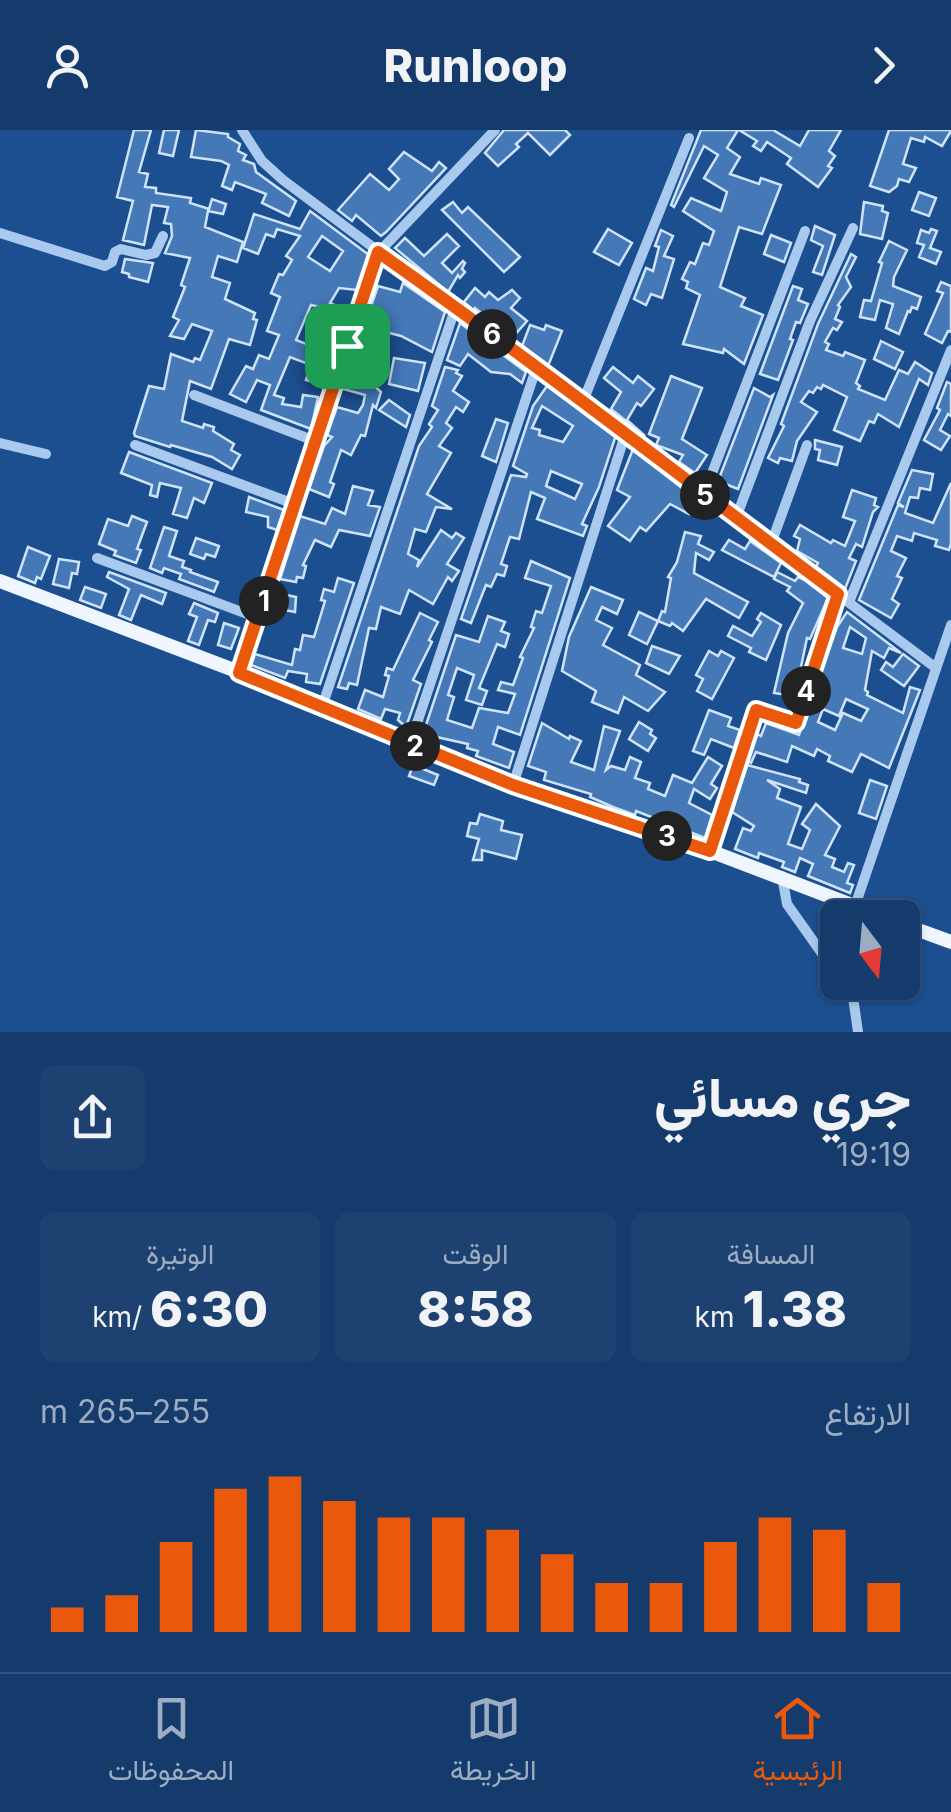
<!DOCTYPE html>
<html lang="ar">
<meta charset="utf-8">
<style>
:root{--surface:#143b6b;--page:#1d4271;--text:#f1f3f6;--muted:#9dadc1;--line:#33557e;--accent:#ea580c}
body{margin:0;font-family:Inter,Vazirmatn,sans-serif;background:var(--page);color:var(--text);direction:rtl;height:100vh;display:flex;flex-direction:column;font-size:38px;white-space:nowrap}
*{box-sizing:border-box;margin:0}
p{font-size:32px;color:var(--muted)}
.icon{flex:none;width:55px;height:55px;fill:none;stroke:currentColor;stroke-width:2;stroke-linecap:round;stroke-linejoin:round}
.map{position:relative;height:902px;overflow:hidden;direction:ltr}
.sheet{display:flex;flex-direction:column;background:var(--surface);flex:1}
.sheet>*{flex:none}
.needle{width:65px;rotate:164deg}
.tools{position:absolute;left:820px;top:770px;display:grid;gap:20px}
.tools a{display:grid;place-items:center;width:100px;height:100px;border-radius:15px;background:var(--surface);box-shadow:0 2px 8px #0004,0 0 0 2px var(--line);font-size:50px}
.pin{position:absolute;display:grid;place-items:center;width:85px;height:85px;color:#fff;margin:-42px;border-radius:20px;box-shadow:0 5px 15px #0006}
.km{position:absolute;width:50px;height:50px;margin:-25px;border-radius:50%;background:#222;color:#fff;font-size:28px;line-height:50px;text-align:center}
.round{display:grid;place-items:center;flex:none;width:105px;height:105px;border-radius:15px;background:var(--page)}
.head{display:flex;align-items:center;justify-content:space-between;height:170px;padding:0 40px}
h1{font-size:55px;font-weight:800;line-height:75px}
.metrics{display:grid;grid-template-columns:repeat(3,1fr);gap:15px;height:170px;padding:10px 40px}
.metrics div{display:grid;align-content:center;border-radius:15px;background:var(--page);text-align:center}
.metrics b{font-size:50px;font-weight:800}
.metrics small{font-size:28px;font-weight:400}
.metrics p{font-size:28px}
.chart{height:280px;padding:20px 40px}
.chart p{display:flex;justify-content:space-between}
.chart svg{width:100%;height:180px;margin-top:10px;stroke:var(--accent);stroke-width:6}
header{display:flex;justify-content:space-between;align-items:center;height:130px;padding:0 40px;background:var(--surface);font-size:45px;font-weight:800}
.tabs{display:flex;justify-content:space-around;align-items:center;height:140px;border-top:2px solid var(--line);background:var(--surface);font-size:28px;color:var(--muted)}
.tabs a{display:grid;justify-items:center;gap:5px}
.tabs .selected{color:var(--accent)}
.map>svg:first-child{display:block}
</style>
<header><svg class="icon" aria-label="forward" viewBox="0 0 24 24"><path d="M9 5l7 7-7 7"/></svg>Runloop<svg class="icon" aria-label="person" viewBox="0 0 24 24"><circle cx="12" cy="8" r="4"/><path d="M4 21q1-7 8-7t8 7"/></svg></header>
<div class="map">
<svg width="951" height="902" viewBox="0 0 951 902">
<rect width="100%" height="100%" fill="#1b4f8f"/>
<g fill="#4478b7" stroke="#cfe3fa" stroke-width="2.5" fill-rule="evenodd">
<polygon points="134,0 151,0 139,42 148,44 145,57 156,58 156,63 191,68 190,73 209,79 212,69 226,74 223,84 208,81 205,97 243,112 237,132 218,126 212,147 230,153 225,169 255,183 253,189 257,190 250,215 229,209 211,259 190,251 182,291 203,298 204,294 214,297 213,301 234,314 231,320 240,325 232,339 212,327 171,315 170,317 135,306 134,303 149,256 164,259 171,224 193,232 195,228 200,230 212,201 192,194 184,209 170,206 179,190 173,187 185,157 181,155 190,128 165,123 172,106 171,94 164,93 168,77 152,75 144,115 123,110 133,71 117,67"/>
<polygon points="164,0 179,0 173,26 159,23"/>
<polygon points="196,0 228,4 228,7 240,14 238,21 246,25 243,30 254,34 256,42 296,71 289,86 262,73 266,64 235,52 232,60 222,56 229,35 221,31 191,27"/>
<polygon points="504,0 565,0 570,5 550,25 528,3 516,14 519,17 498,36 485,23"/>
<polygon points="701,0 738,0 727,18 740,27 730,44 759,54 761,48 781,55 762,104 739,97 720,157 745,168 741,176 763,185 744,234 724,219 723,223 683,214 700,165 686,158 688,152 682,149 690,132 695,134 703,113 709,115 714,101 683,81 691,68 721,81 727,62 704,48 718,25 704,16 674,77 671,75"/>
<polygon points="739,0 773,0 800,16 809,0 841,0 829,21 835,26 828,36 832,38 818,57 787,34 791,28 767,12 761,21 753,16 757,11"/>
<polygon points="889,0 951,0 951,1 942,16 925,7 924,12 911,8 903,34 916,38 909,52 899,49 897,56 889,62 870,56"/>
<polygon points="404,22 432,41 439,32 446,38 386,102 381,106 356,85 352,91 338,80 370,44 389,60 399,49 389,39"/>
<polygon points="919,62 936,68 929,86 912,80"/>
<polygon points="453,72 462,83 468,77 520,127 504,142 442,80"/>
<polygon points="864,72 883,76 882,81 888,83 882,109 860,104"/>
<path d="M310 81 369 125 357 160 339 158 330 173 349 182 340 211 330 208 335 193 321 188 324 178 311 175 296 210 335 225 323 255 306 250 311 235 290 227 274 265 284 268 282 274 301 277 303 265 318 267 311 299 261 280 270 255 257 250 246 272 230 264 246 236 253 239 259 225 269 229 279 205 267 201 280 167 271 163 279 144 283 145 292 130 286 126 300 106 277 99 274 107 266 104 258 124 243 118 254 84 300 99ZM322 106 343 121 330 141 308 127Z"/>
<polygon points="815,96 835,105 822,145 813,142 823,116 811,110"/>
<polygon points="608,99 632,113 619,135 594,122"/>
<polygon points="931,99 937,101 930,118 941,122 936,134 919,127 924,115 917,113 921,100 929,103"/>
<polygon points="661,100 673,106 664,126 674,129 662,168 651,164 646,175 634,169 646,138 653,141 659,117 655,116"/>
<polygon points="447,104 459,116 442,133 452,143 463,131 465,133 462,139 465,142 460,148 458,145 448,162 395,118 405,108 424,126"/>
<polygon points="771,105 791,113 784,132 764,124"/>
<polygon points="889,111 907,120 894,147 893,156 921,167 917,179 912,177 910,182 908,181 899,204 886,198 893,174 880,170 875,190 860,187 864,170 871,171 882,133 879,132"/>
<polygon points="851,124 856,127 846,147 851,157 838,175 840,177 835,189 842,192 837,200 833,198 825,212 829,214 826,220 843,226 845,222 865,230 856,253 860,256 858,259 885,270 899,240 908,244 915,232 932,243 928,255 919,249 899,297 878,284 874,293 869,291 860,311 834,300 847,267 823,255 821,259 817,257 813,263 809,261 801,272 817,282 797,311 792,331 780,328 778,333 768,328 784,296 781,294 818,194"/>
<polygon points="125,129 153,133 148,152 129,147 129,144 122,142"/>
<polygon points="941,152 951,156 951,202 948,201 942,213 925,204 943,163 937,161"/>
<polygon points="403,153 445,182 432,222 401,206 378,200 374,218 380,218 380,225 369,225 367,232 353,229 378,156 400,162"/>
<polygon points="793,156 802,159 798,170 808,174 800,193 796,192 790,209 793,210 778,250 760,244"/>
<polygon points="475,158 485,167 489,162 498,170 512,160 520,168 511,178 527,191 512,208 475,178 473,181 464,172"/>
<polygon points="460,193 526,242 522,253 510,244 491,242 468,224 460,236 447,230"/>
<polygon points="530,195 544,200 546,195 562,201 548,236 522,216"/>
<polygon points="881,211 903,222 895,239 874,229"/>
<polygon points="394,228 425,233 418,261 389,254"/>
<polygon points="445,237 458,240 456,243 462,246 453,261 469,272 463,282 456,277 446,293 452,298 439,316 451,323 427,364 452,379 436,377 426,402 415,399 408,424 419,430 417,437 441,400 452,408 456,403 464,408 447,434 459,441 452,451 448,447 433,474 409,460 400,484 381,477 376,499 369,498 357,555 349,553 347,559 338,557 419,316 432,297 429,294 438,280 432,276"/>
<polygon points="613,237 633,253 638,246 654,259 641,276 637,273 627,290 645,306 611,279 621,262 604,248"/>
<polygon points="347,245 368,250 381,262 376,278 373,275 365,306 361,305 351,325 341,320 330,352 334,354 329,367 309,359 324,316 332,307 327,305 337,277 358,283 363,275 365,265 343,259"/>
<polygon points="671,246 702,258 682,309 707,325 695,343 679,332 683,325 656,315 659,308 649,304"/>
<polygon points="947,252 951,254 951,286 948,284 940,300 950,306 941,320 924,310 940,280 937,278"/>
<path d="M547 256 616 305 599 357 582 394 587 396 583 406 537 389 545 368 531 362 519 409 510 407 501 434 507 436 504 446 497 444 491 457 486 455 471 493 461 489 511 345 526 347 527 344 513 336 533 276ZM542 276 573 296 563 312 539 305 540 300 532 298ZM551 341 582 354 575 369 546 356Z"/>
<polygon points="754,258 770,267 773,265 738,359 718,351"/>
<polygon points="389,270 410,285 406,297 379,280"/>
<polygon points="496,289 508,293 496,332 482,326"/>
<polygon points="815,310 842,317 837,335 818,330 820,320 815,319"/>
<polygon points="633,319 697,370 689,384 670,374 646,401 640,397 630,411 608,396 630,367 617,360"/>
<polygon points="129,322 212,353 204,373 194,368 187,388 173,384 181,358 160,353 157,367 150,365 152,355 121,343"/>
<polygon points="912,340 933,344 930,360 920,358 918,368 910,367 905,383 933,393 951,353 951,413 949,420 935,416 937,410 914,403 912,411 897,406 891,421 906,428 897,446 902,448 892,469 899,474 891,488 859,470 898,375 904,377 898,373"/>
<polygon points="353,356 373,361 368,375 380,377 370,406 339,400 331,417 315,410 303,435 306,436 303,448 297,447 296,452 280,449 300,386 325,394 332,378 345,384"/>
<polygon points="852,360 876,368 874,375 878,377 873,382 862,417 856,414 849,428 856,431 845,459 816,437 818,433 797,421 800,409 794,406 800,395 831,413 833,410 845,416 855,391 843,387"/>
<polygon points="249,367 284,380 277,400 268,397 268,387 246,382"/>
<polygon points="132,386 147,392 137,419 141,420 136,433 114,425 116,421 99,414 108,389 128,396"/>
<polygon points="164,397 177,401 169,426 184,431 182,437 191,440 190,442 218,452 214,462 179,449 181,444 164,438 162,443 150,438"/>
<polygon points="685,402 701,406 698,414 714,422 709,430 696,423 694,443 748,472 739,488 706,469 683,501 672,493 670,496 658,491 662,481 665,482 671,448 668,447 677,432"/>
<polygon points="196,408 219,416 215,427 206,424 204,429 190,424"/>
<polygon points="729,410 745,419 750,411 781,433 774,447 722,420"/>
<polygon points="28,417 50,426 41,449 37,447 35,453 18,446"/>
<polygon points="59,429 79,432 77,444 72,443 69,458 53,454"/>
<polygon points="531,431 570,448 520,605 498,597 493,614 514,622 509,638 476,626 478,621 467,618 468,614 423,604 456,505 479,512 488,486 505,492 501,501 509,504 505,517 497,514 479,558 487,561 482,575 466,570 474,545 457,538 448,565 454,567 447,590 472,598 479,578 508,583 515,564 498,560 501,552 513,555 523,528 520,527 534,498 531,497 536,481 542,483 551,456 525,448"/>
<polygon points="109,442 166,463 162,474 141,465 131,490 119,485 129,459 107,447"/>
<polygon points="777,442 795,451 798,447 805,450 828,468 810,509 807,508 795,566 774,563 788,503 803,473 787,461 790,457 774,449"/>
<polygon points="338,448 354,453 320,554 306,552 307,544 288,541 285,548 251,535 255,524 292,535 295,519 300,520 303,505 314,507 325,471 321,470 324,459 334,462"/>
<polygon points="85,457 106,464 101,478 80,470"/>
<polygon points="591,457 623,470 617,484 602,477 596,490 612,498 603,515 640,535 636,545 665,562 648,581 624,567 618,583 592,572 596,561 562,541 569,507"/>
<polygon points="277,463 296,467 295,482 274,478"/>
<polygon points="194,473 218,483 215,492 208,490 199,515 188,511 197,487 189,484"/>
<polygon points="639,482 658,491 647,514 629,505"/>
<path d="M847 482 901 523 889 518 884 528 872 521 865 560 868 562 867 565 903 583 910 557 920 560 889 638 861 624 852 642 828 631 830 626 817 619 814 626 792 616 787 632 756 622 751 633 748 631 757 604 761 606 766 593 799 605 837 497ZM850 497 866 508 862 524 843 518ZM846 569 868 579 861 591 843 583 835 600 818 592 823 579 839 586Z"/>
<polygon points="420,483 438,492 429,510 432,512 413,550 421,554 406,597 398,590 400,583 385,579 381,589 358,579 365,560 383,567 389,546 385,545 387,538 393,540"/>
<polygon points="761,483 781,495 766,530 749,522 751,518 728,506 733,496 752,506 761,492 757,489"/>
<polygon points="224,493 239,498 231,519 218,515"/>
<polygon points="652,516 680,526 669,544 646,533"/>
<polygon points="709,521 718,526 721,521 734,528 712,569 697,561 703,549 696,545"/>
<polygon points="903,524 919,536 904,556 881,540 886,532 893,537"/>
<polygon points="709,580 731,588 728,596 740,600 734,618 711,609 704,625 693,621"/>
<polygon points="639,592 652,600 650,604 656,608 648,621 629,609"/>
<polygon points="542,593 569,609 570,606 581,611 571,632 594,640 604,596 620,601 606,640 611,636 625,640 630,627 641,632 635,648 650,653 648,659 665,666 673,645 692,653 708,627 722,636 711,654 717,658 710,669 694,659 689,673 712,685 705,708 636,681 635,685 613,677 590,667 591,664 544,650 546,642 528,636"/>
<polygon points="416,628 425,632 423,639 438,645 434,655 409,646"/>
<polygon points="747,635 800,649 799,652 808,655 806,663 767,650 780,659 777,668 801,677 788,714 802,719 810,700 802,694 816,674 840,696 825,725 835,729 832,737 844,742 848,733 854,735 847,753 853,755 850,763 808,746 813,734 800,728 795,742 782,737 784,732 759,723 758,728 735,719 743,698 751,701 754,696 732,682"/>
<polygon points="870,650 887,656 876,689 859,683"/>
<polygon points="480,684 503,691 501,700 522,705 516,729 482,720 482,730 473,730 479,709 467,706 470,693 477,694"/>
</g>
<g fill="none" stroke-linecap="round" stroke-linejoin="round">
<g stroke="#a9c9ee" stroke-width="10">
<polyline points="242,0 262,31 283,50 536,239 584,269 704,364 936,538"/>
<polyline points="0,103 105,136 112,132 115,122 121,119 146,125 155,123 163,106"/>
<polyline points="194,265 315,311"/>
<polyline points="584,269 689,8"/>
<polyline points="0,313 46,324"/>
<polyline points="135,315 297,375"/>
<polyline points="704,364 805,101"/>
<polyline points="736,388 810,191 853,98"/>
<polyline points="771,414 807,315"/>
<polyline points="97,428 258,488"/>
<polyline points="849,472 951,220"/>
<polyline points="239,543 379,122 495,0"/>
<polyline points="323,574 456,176"/>
<polyline points="410,614 536,239"/>
<polyline points="513,655 626,302"/>
<polyline points="710,721 756,580 796,593 838,464"/>
<polyline points="782,746 787,774 838,846"/>
<polyline points="855,776 951,495"/>
<polyline points="842,852 853,867 858,902"/>
</g>
<g stroke="#f0f6ff" stroke-width="14">
<polyline points="0,451 323,574 410,614 513,655 710,721 886,788"/>
<polyline points="902,794 951,812"/>
</g>
</g>
<g fill="none" stroke-linecap="round" stroke-linejoin="round">
<defs>
<path id="route" d="M378 122C534 232 684 349 838 464L796 593 756 580 710 721 513 655 239 543Z"/>
</defs>
<use href="#route" stroke="#fff" stroke-width="20"/>
<use href="#route" stroke="#ea580c" stroke-width="12"/>
</g>
</svg>
<div class="tools">
<a><svg class="needle" viewBox="-14 -14 28 28"><path d="M0-13l5 13h-10z" fill="#e53935"/><path d="M0 13l5-13h-10z" fill="#9dadc1"/></svg></a>
</div>
<div class="pin" style="left:347px;top:216px;background:#1e9e55"><svg class="icon" aria-label="arrive" viewBox="0 0 24 24"><path d="M6 21V4h12l-3 4 3 4H6"/></svg></div>
<b class="km" style="left:264px;top:471px">1</b>
<b class="km" style="left:415px;top:616px">2</b>
<b class="km" style="left:667px;top:706px">3</b>
<b class="km" style="left:806px;top:561px">4</b>
<b class="km" style="left:705px;top:365px">5</b>
<b class="km" style="left:492px;top:204px">6</b>
</div>
<section class="sheet">
<div class="head"><div><h1>جري مسائي</h1><p>19:19</p></div><a class="round"><svg class="icon" aria-label="share" viewBox="0 0 24 24"><path d="M12 15V3M7 8l5-5 5 5M5 13v7h14v-7"/></svg></a></div>
<div class="metrics">
<div><p>المسافة</p><b>1.38<small> km</small></b></div>
<div><p>الوقت</p><b>8:58</b></div>
<div><p>الوتيرة</p><b>6:30<small> /km</small></b></div>
</div>
<div class="chart"><p><span>الارتفاع</span>255–265 m</p>
<svg viewBox="0 0 160 44" preserveAspectRatio="none"><path d="M5 44V38M15 44V35M25 44V22M35 44V9M45 44V6M55 44V12M65 44V16M75 44V16M85 44V19M95 44V25M105 44V32M115 44V32M125 44V22M135 44V16M145 44V19M155 44V32"/></svg>
</div>
</section>
<nav class="tabs">
<a class="selected"><svg class="icon" aria-label="home" viewBox="0 0 24 24"><path d="M3 11l9-7 9 7M6 9v11h12V9"/></svg>الرئيسية</a>
<a><svg class="icon" aria-label="map" viewBox="0 0 24 24"><path d="M3 6l6-2 6 2 6-2v14l-6 2-6-2-6 2zM9 4v14M15 6v14"/></svg>الخريطة</a>
<a><svg class="icon" aria-label="saved" viewBox="0 0 24 24"><path d="M7 4h10v16l-5-4-5 4z"/></svg>المحفوظات</a>
</nav>
